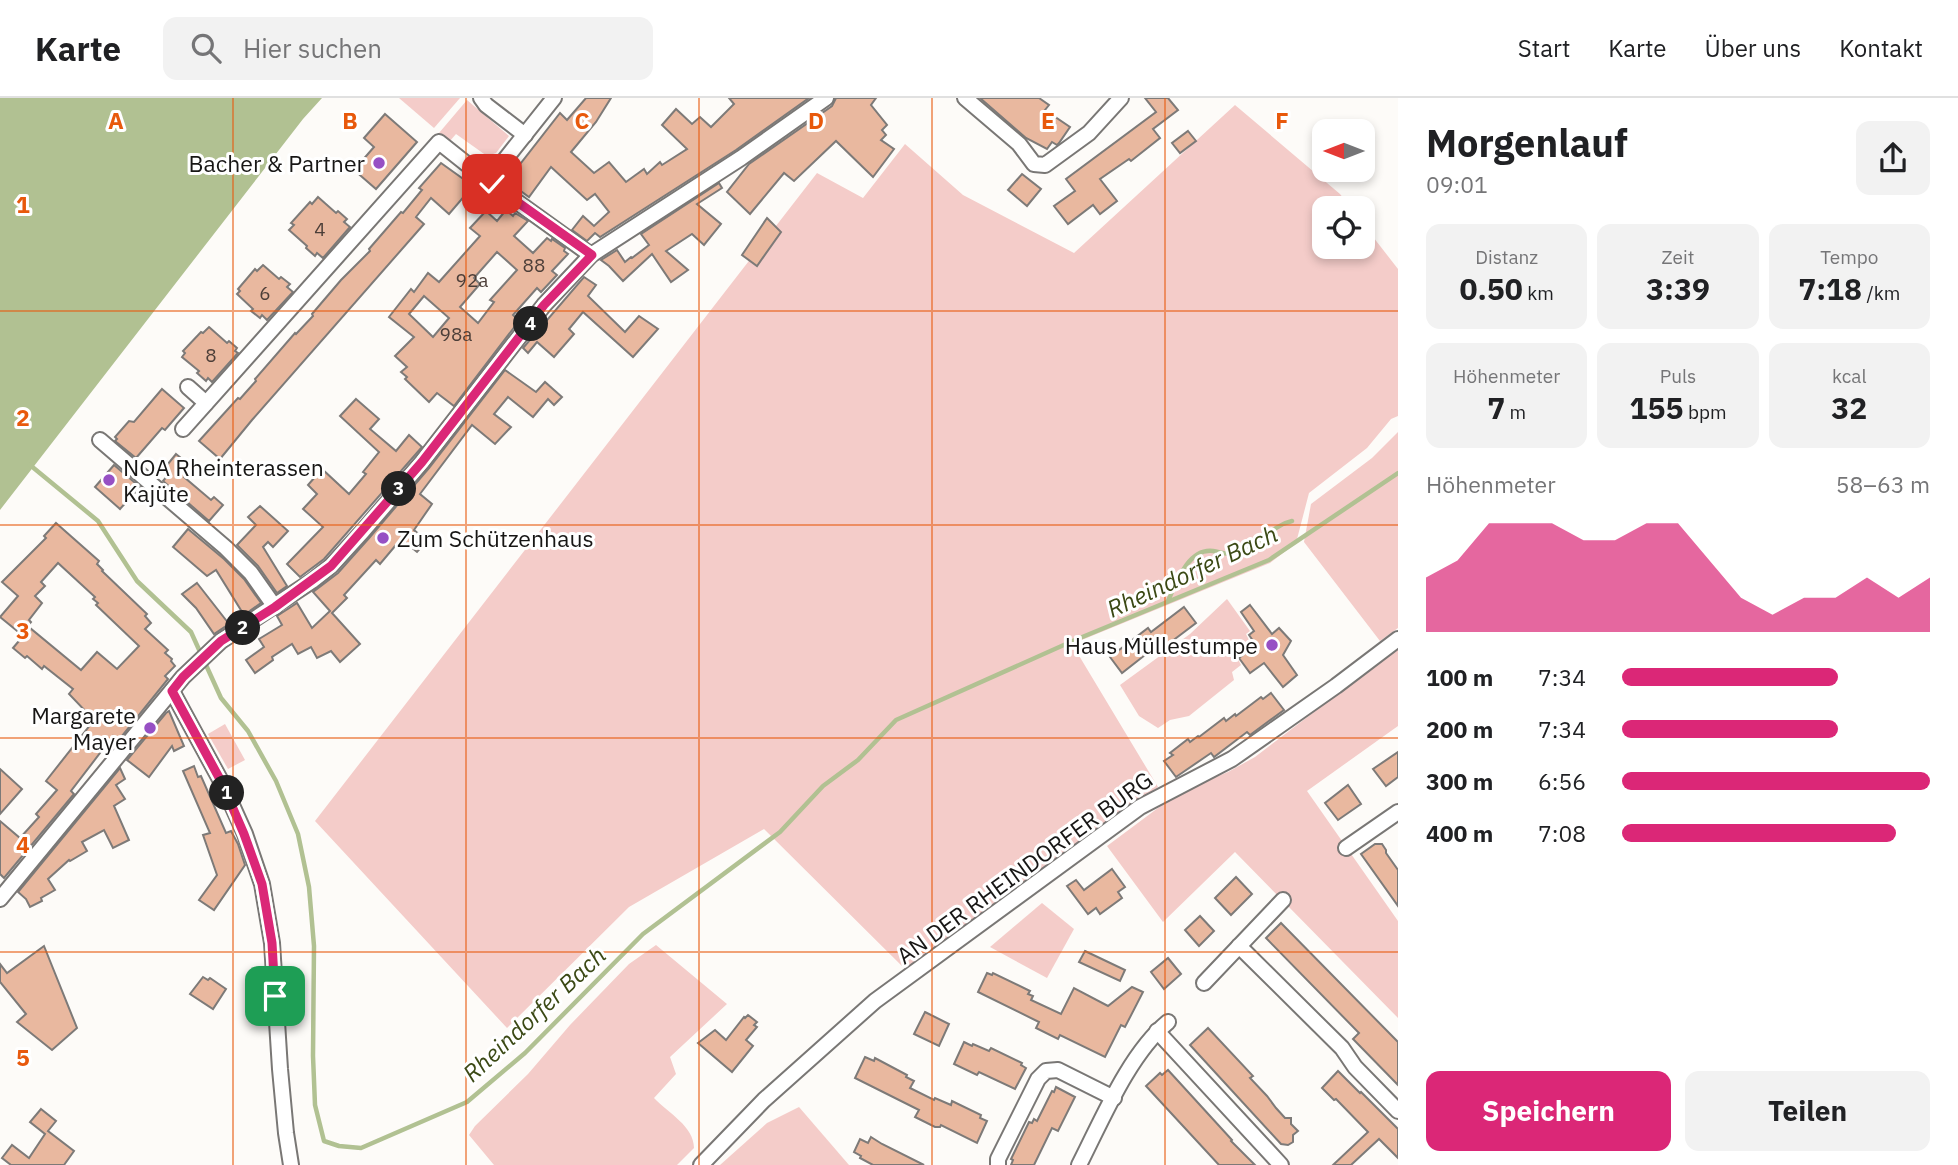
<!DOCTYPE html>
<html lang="de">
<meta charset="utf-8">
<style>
:root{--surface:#fff;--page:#f2f2f2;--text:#202124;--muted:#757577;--line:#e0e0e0;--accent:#db2777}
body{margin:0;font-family:"IBM Plex Sans",sans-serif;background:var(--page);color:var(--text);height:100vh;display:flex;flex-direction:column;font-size:26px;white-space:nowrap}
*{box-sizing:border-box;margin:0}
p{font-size:23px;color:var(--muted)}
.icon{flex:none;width:38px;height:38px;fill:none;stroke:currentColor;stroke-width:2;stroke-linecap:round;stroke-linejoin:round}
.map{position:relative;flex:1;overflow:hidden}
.drawer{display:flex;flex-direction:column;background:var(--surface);width:560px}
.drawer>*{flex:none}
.needle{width:46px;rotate:270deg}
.buttons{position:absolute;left:1312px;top:21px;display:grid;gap:14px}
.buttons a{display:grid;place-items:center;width:63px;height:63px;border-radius:14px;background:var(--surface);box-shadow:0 4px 10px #0003;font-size:35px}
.pin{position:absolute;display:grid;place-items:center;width:60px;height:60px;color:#fff;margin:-30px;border-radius:14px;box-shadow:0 4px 10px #0006}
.km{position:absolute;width:35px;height:35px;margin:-18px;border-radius:50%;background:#222;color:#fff;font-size:19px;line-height:35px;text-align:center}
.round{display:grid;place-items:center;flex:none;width:74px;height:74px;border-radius:14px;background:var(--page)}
.overview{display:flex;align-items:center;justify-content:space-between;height:119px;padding:0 28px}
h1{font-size:38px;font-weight:700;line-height:52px}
.stats{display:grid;grid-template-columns:repeat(3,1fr);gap:10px;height:119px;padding:7px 28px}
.stats div{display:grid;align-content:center;border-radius:14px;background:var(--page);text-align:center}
.stats b{font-size:30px;font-weight:700}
.stats small{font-size:19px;font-weight:400}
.stats p{font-size:19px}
.chart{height:196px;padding:14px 28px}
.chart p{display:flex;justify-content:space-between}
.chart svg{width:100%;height:126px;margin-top:7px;fill:var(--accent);opacity:.7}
.cta{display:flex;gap:14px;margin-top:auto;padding:14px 28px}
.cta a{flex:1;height:80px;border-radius:14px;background:var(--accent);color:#fff;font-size:28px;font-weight:700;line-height:80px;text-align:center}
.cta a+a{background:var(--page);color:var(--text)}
ul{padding:0 28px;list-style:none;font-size:23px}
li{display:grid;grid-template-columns:112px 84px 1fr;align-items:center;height:52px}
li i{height:18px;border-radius:9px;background:var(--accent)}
header{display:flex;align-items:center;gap:42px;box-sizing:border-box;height:98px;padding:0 35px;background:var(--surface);border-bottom:2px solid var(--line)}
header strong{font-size:33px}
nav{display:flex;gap:38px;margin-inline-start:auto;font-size:24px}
.search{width:490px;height:63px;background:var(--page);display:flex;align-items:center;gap:18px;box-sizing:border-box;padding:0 24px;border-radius:14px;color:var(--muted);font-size:26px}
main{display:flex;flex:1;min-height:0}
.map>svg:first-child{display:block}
</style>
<header>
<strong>Karte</strong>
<div class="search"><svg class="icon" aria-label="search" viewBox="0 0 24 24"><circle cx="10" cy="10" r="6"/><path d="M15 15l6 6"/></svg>Hier suchen</div>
<nav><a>Start</a><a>Karte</a><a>Über uns</a><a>Kontakt</a></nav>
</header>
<main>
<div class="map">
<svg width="1398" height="1067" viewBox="0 0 1398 1067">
<rect width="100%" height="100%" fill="#fdfbf8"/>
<g fill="#f4ccc9">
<polygon points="399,0 460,0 434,30"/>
<polygon points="467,2 509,38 496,55 487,58 456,36 449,44 439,35"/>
<polygon points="1235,7 1340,96 1351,110 1325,110 1325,149 1363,149 1363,126 1398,171 1398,318 1391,321 1367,350 1309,395 1296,445 1270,465 1072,546 1158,689 911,877 764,731 629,809 507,930 315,723 817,75 863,100 905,46 963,97 1074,155"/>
<polygon points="1398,334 1398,530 1380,543 1304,444 1311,406 1372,360"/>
<polygon points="1227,501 1250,533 1246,536 1251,546 1236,557 1241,567 1232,574 1234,582 1189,618 1170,622 1158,630 1139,618 1120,587 1190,536"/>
<polygon points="1398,550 1398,628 1307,693 1398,823 1398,920 1235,754 1163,824 1107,748 1166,704 1192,689 1228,674 1255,659"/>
<polygon points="225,626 245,662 228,671 208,636"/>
<polygon points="1042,805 1074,831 1047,880 990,849"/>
<path d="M656 847 727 906 670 959 676 976 654 1000C668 1015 694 1028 694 1050L677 1067H494L469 1037 475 1028 528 976 570 927 629 866Z"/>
<polygon points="799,1009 849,1067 720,1067 767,1025"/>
</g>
<polygon fill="#b1c192" points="0,0 322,0 303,21 0,412"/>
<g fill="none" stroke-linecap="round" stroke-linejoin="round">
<g stroke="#b1c192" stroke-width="4.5">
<polyline points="30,367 98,423 137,483 191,534 221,600 248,633 276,683 298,736 309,789 314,848 313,958 315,1007 324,1043 339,1048 361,1050 467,1004 525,955 643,836 780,734 823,688 858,662 896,622 1075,542 1269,462 1398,375"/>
<path d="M1168 503C1176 485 1188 450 1213 453 1225 455 1234 459 1246 453 1262 444 1273 427 1292 423"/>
</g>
</g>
<g fill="#e9b89f" stroke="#7d7a78" stroke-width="2" fill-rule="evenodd">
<polygon points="586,0 611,0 596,24 571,54 594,75 609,64 626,84 644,71 647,76 660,64 662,67 687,51 662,27 676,11 692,26 700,19 711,29 734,6 729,0 809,0 736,52 600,139 595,135 587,143 572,132 583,118 594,128 609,114 595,96 587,102 551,69 529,99 507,83 560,15 567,22"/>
<polygon points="836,0 876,0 871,7 887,27 882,32 886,37 881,42 894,51 873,79 836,43 794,83 784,75 750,116 727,94 749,66 832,8"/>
<polygon points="980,0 1039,0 1049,7 1045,12 1070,29 1059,45 1057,47 1052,44 1047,51 1026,40"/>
<polygon points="1145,0 1168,0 1178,12 1153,31 1160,40 1131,63 1129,61 1100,81 1117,103 1100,116 1093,107 1068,126 1054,108 1075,93 1066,81 1156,14"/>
<polygon points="385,16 417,44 376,91 354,72 374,49 364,40"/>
<polygon points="1188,33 1196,43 1180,55 1172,45"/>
<polygon points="441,65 473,88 449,116 431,100 416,119 424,126 252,322 220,361 199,343 238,300 240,301 247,293 256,283 255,281 295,235 296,236 313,218 312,216 341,182 370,153 369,151 401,114 403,115 422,92 419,90"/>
<polygon points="1022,76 1041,91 1027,108 1008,92"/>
<polygon points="719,85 722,90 697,106 721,126 704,147 692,136 666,153 688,172 671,184 652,156 623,183 609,168 601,162 617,152 625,164 631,159 632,160 649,147 641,136"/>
<polygon points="318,99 336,115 338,113 347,121 344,124 350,129 323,160 317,155 315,158 306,150 307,148 289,132 294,127 291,125 310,104 312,106"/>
<path d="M506 112 513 118 515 115 528 123 514 138 533 155 547 140 551 143 552 141 565 150 564 153 568 156 552 173 557 177 541 194 537 190 513 217 519 223 454 308 437 295 429 304 405 281 407 279 401 274 407 269 395 258 414 239 389 219 411 191 414 194 428 175 439 184 480 138 470 130 486 113 497 123ZM497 154 517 172 490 202 494 204 478 225 460 209 480 186 474 180ZM424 198 449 220 433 239 409 216Z"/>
<polygon points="767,120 781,134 757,168 742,157"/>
<polygon points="263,167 279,181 281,179 290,186 287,189 293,194 267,222 262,217 260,220 251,213 253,211 237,196 240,193 238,191 255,171 257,173"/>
<polygon points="584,179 596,187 588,198 625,234 639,218 658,231 633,259 583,214 569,231 574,236 554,259 537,244 528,255 523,250"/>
<polygon points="209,229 227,245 229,243 237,250 235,253 238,255 212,284 208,280 206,283 197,275 199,273 182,259 185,255 183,253 201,234 203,235"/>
<polygon points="505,272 536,294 545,284 562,299 554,307 548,301 533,319 508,299 494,316 511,329 495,346 472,327 420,396 432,406 414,432 427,443 417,454 401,441 380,466 376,462 344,497 347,500 332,515 360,546 340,564 331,553 317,560 311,549 298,556 292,546 272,559 273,562 255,575 246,562 264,549 259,541 282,527 277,518 297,505 312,530 330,513 313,494 338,475 370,439 429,370"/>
<polygon points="162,291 184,310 165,332 162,330 136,360 115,343 117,341 115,339 129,323 134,324"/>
<polygon points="356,301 379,321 370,331 396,353 409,337 422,349 324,461 300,479 287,466 323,429 303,411 317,396 308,387 322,371 349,396 366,376 363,374 379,354 340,318"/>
<polygon points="176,356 192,369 184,379 211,402 214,399 223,407 209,423 163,383 169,376 163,372"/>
<polygon points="114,367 140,389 120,411 95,389"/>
<polygon points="260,408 288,433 273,449 268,444 263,449 287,488 277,495 258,468 237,447 256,427 248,419"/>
<polygon points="56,425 99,463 97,466 103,472 102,473 147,516 145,518 151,525 145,531 168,552 165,555 172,561 171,563 175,568 165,578 168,581 118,643 113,638 71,693 74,696 4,780 0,776 0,723 20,740 39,719 36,716 57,692 46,683 94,622 69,596 73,591 44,568 42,571 27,558 25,560 13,550 30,530 81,572 97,554 117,571 139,548 96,507 98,505 93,501 95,499 58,465 41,484 45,488 35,498 42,505 29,522 31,524 21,536 0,519 18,498 2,484 46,440 44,438"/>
<polygon points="188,431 224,461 244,481 261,505 244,517 216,472 207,478 173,449"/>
<polygon points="197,485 229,526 214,536 196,510 182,496"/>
<polygon points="1250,507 1272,536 1279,530 1291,543 1283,557 1297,577 1283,589 1264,565 1250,575 1239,560 1256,547 1249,537 1254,533 1241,514"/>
<polygon points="1184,509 1196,525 1163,550 1159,546 1122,575 1110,559 1148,530 1151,534"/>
<polygon points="1271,595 1284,612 1250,637 1247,634 1214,659 1211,655 1176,679 1164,663 1173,657 1170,655 1188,641 1190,644 1198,638 1199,639 1224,620 1226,623 1235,616 1236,618 1261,599 1263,601"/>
<polygon points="169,613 184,648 174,653 172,648 149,679 127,662 166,615"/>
<polygon points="1398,654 1398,679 1386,688 1373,671"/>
<polygon points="194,668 198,679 201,678 226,735 231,733 238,746 245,767 214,812 199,802 217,777 203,737 210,735 183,673"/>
<polygon points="120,670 125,681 116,687 125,701 114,708 129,742 113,750 104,732 82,744 87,753 70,763 69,762 48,781 55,792 41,800 42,803 30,809 26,801 18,794"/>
<polygon points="0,671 22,691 0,716"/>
<polygon points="1348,687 1361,706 1338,722 1325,705"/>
<polygon points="1375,746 1382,746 1386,752 1386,755 1398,772 1398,808 1361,756"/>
<polygon points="1112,771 1125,789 1118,794 1122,800 1100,816 1096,810 1088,816 1067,788 1076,782 1084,792"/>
<polygon points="1236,779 1252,796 1231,817 1215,800"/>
<polygon points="1200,818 1214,833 1199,848 1185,832"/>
<polygon points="1281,825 1398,944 1398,987 1353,941 1359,935 1266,840"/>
<polygon points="44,848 77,930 52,952 17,924 26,916 0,884 0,866 7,875"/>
<polygon points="1085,853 1125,872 1120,883 1079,864"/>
<polygon points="1168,860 1181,876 1164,891 1151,874"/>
<polygon points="987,875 992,877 993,875 1030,893 1028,896 1033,898 1031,902 1061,916 1074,890 1108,908 1132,889 1143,894 1125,929 1121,927 1105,959 1060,937 1058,941 1036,930 1039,924 978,894"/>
<polygon points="203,879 208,882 210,880 226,891 213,911 190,896"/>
<polygon points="925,914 949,926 939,948 914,936"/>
<polygon points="748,917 757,924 754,927 757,929 746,942 753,948 732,974 698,945 715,932 726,942 744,919 745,920"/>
<polygon points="1208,930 1253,978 1250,980 1267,998 1276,1010 1285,1020 1291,1020 1291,1026 1298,1033 1293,1037 1293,1044 1288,1047 1281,1046 1190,947"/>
<polygon points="964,944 972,948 973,946 989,953 991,950 1022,965 1021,967 1026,970 1015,991 979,974 977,977 954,966"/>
<polygon points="865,959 874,963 875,960 907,977 906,979 914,983 910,990 934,1002 935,1000 951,1007 952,1003 981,1017 980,1020 987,1023 977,1045 941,1027 940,1029 935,1029 915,1019 919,1012 855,980"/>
<polygon points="1168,972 1232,1042 1231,1043 1255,1067 1219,1067 1146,988 1160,975 1162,977"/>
<polygon points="1338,973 1360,995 1361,994 1398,1031 1398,1060 1379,1041 1351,1067 1333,1067 1368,1034 1336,1001 1334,1002 1322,990"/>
<polygon points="1056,989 1075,999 1058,1033 1052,1030 1034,1067 1011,1067 1013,1062 1011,1061 1029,1024 1032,1025 1034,1021 1037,1023 1052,993 1054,994"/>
<polygon points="41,1011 56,1023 48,1033 74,1053 64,1067 11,1067 2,1060 12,1047 29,1060 45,1036 30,1024"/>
<polygon points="871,1039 882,1046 924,1067 873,1067 860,1060 861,1058 854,1054 860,1041 868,1045"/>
</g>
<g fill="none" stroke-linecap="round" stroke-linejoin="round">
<defs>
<g id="minor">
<polyline points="481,0 486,7 525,37"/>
<polyline points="965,0 1019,46 1034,66 1045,67 1089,35 1121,0"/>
<polyline points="488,83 554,0"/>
<polyline points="188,289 206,305"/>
<polyline points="183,331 439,44 488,83 591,157"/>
<polyline points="100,342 226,450 251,475 275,509"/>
<polyline points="172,593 222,685 245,736 262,786 272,845 280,971 286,1035 291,1067"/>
<polyline points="1346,750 1398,714"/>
<polyline points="0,801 183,579 221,543 312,483 331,468 363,433 422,364 544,207 591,157 741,60 826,0"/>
<polyline points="1239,848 1342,950 1355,969 1398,1013"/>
<polyline points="1204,885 1283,802"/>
<polyline points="1157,933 1281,1067"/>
<polyline points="701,1067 764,1002 875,903 1140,709 1232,661 1336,588 1398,541"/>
<polyline points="998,1067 998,1061 1038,981 1046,973 1058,972 1114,1000"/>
<path d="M1079 1067C1102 1022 1129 956 1168 924"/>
</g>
</defs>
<use href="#minor" stroke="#797775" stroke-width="18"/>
<use href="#minor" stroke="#fff" stroke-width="14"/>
</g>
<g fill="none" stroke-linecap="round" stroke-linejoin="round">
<defs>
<polyline id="route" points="275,898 272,845 262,786 244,736 222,685 172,593 183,579 221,543 275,509 331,468 422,364 544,207 592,157 492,86"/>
</defs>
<use href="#route" stroke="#fff" stroke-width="14"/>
<use href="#route" stroke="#db2777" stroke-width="9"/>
</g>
<path fill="none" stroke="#e8590c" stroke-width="2" stroke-opacity="0.55" d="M233 0V1067M466 0V1067M699 0V1067M932 0V1067M1165 0V1067M0 213H1398M0 427H1398M0 640H1398M0 854H1398"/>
<g fill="#9750c4" stroke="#fff" stroke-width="2.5">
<circle cx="379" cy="65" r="7"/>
<circle cx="109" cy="382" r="7"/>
<circle cx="383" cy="440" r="7"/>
<circle cx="1272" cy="547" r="7"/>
<circle cx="150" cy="630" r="7"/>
</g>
<g text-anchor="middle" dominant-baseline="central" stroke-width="6" stroke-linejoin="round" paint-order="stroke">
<g font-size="19" fill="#4c3e38">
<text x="320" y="131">4</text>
<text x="534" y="167">88</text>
<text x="472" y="182">92a</text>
<text x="265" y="195">6</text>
<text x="456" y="236">98a</text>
<text x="211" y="257">8</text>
</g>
<g font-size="23" fill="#171615" stroke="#fff" text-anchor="end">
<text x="365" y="65">Bacher &amp; Partner</text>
<text x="123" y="369" text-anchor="start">NOA Rheinterassen<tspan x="123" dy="26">Kajüte</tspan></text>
<text x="397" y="440" text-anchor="start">Zum Schützenhaus</text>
<text x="1258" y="547">Haus Müllestumpe</text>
<text x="136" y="617">Margarete<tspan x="136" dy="26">Mayer</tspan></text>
</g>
<g font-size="23" fill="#171615" stroke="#fff">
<text transform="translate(1024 769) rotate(-36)">AN DER RHEINDORFER BURG</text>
</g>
<g font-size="24" font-style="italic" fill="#3b4915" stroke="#fff">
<text transform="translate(1192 473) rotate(-25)">Rheindorfer Bach</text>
<text transform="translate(534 916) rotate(-43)">Rheindorfer Bach</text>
</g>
</g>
<g font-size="23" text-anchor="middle" font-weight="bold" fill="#e8590c" stroke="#fff" stroke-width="6" stroke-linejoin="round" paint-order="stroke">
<text x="116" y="31">A</text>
<text x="350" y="31">B</text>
<text x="582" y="31">C</text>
<text x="816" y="31">D</text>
<text x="1048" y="31">E</text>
<text x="1282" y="31">F</text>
<text x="23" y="115">1</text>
<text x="23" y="328">2</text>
<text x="23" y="541">3</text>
<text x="23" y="755">4</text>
<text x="23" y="968">5</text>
</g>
</svg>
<div class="buttons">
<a><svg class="needle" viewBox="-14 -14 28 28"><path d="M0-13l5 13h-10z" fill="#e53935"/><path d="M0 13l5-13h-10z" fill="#757577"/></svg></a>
<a><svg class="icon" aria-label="locate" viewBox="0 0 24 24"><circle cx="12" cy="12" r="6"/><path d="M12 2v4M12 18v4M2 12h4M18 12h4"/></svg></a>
</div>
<div class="pin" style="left:275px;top:898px;background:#1e9e55"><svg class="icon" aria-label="arrive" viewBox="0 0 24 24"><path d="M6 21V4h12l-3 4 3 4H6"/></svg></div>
<div class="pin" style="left:492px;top:86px;background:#d93025"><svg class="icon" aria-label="check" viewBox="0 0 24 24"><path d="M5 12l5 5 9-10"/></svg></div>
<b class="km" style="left:227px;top:695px">1</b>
<b class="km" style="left:243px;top:530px">2</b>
<b class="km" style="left:399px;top:391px">3</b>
<b class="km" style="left:531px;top:226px">4</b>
</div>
<section class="drawer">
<div class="overview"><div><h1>Morgenlauf</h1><p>09:01</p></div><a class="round"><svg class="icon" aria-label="share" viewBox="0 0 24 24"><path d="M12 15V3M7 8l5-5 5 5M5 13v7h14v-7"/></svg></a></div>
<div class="stats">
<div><p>Distanz</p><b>0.50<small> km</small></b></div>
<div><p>Zeit</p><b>3:39</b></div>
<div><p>Tempo</p><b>7:18<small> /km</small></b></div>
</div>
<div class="stats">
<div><p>Höhenmeter</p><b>7<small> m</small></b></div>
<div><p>Puls</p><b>155<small> bpm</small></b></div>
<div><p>kcal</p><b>32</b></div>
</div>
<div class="chart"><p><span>Höhenmeter</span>58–63 m</p>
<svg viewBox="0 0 160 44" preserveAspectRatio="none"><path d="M0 44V25L10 19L20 6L30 6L40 6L50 12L60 12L70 6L80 6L90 19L100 32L110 38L120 32L130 32L140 25L150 32L160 25V44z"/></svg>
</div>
<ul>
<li><b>100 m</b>7:34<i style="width:70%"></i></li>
<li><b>200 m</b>7:34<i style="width:70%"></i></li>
<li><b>300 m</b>6:56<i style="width:100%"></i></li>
<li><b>400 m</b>7:08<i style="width:89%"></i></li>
</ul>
<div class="cta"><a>Speichern</a><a>Teilen</a></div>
</section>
</main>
